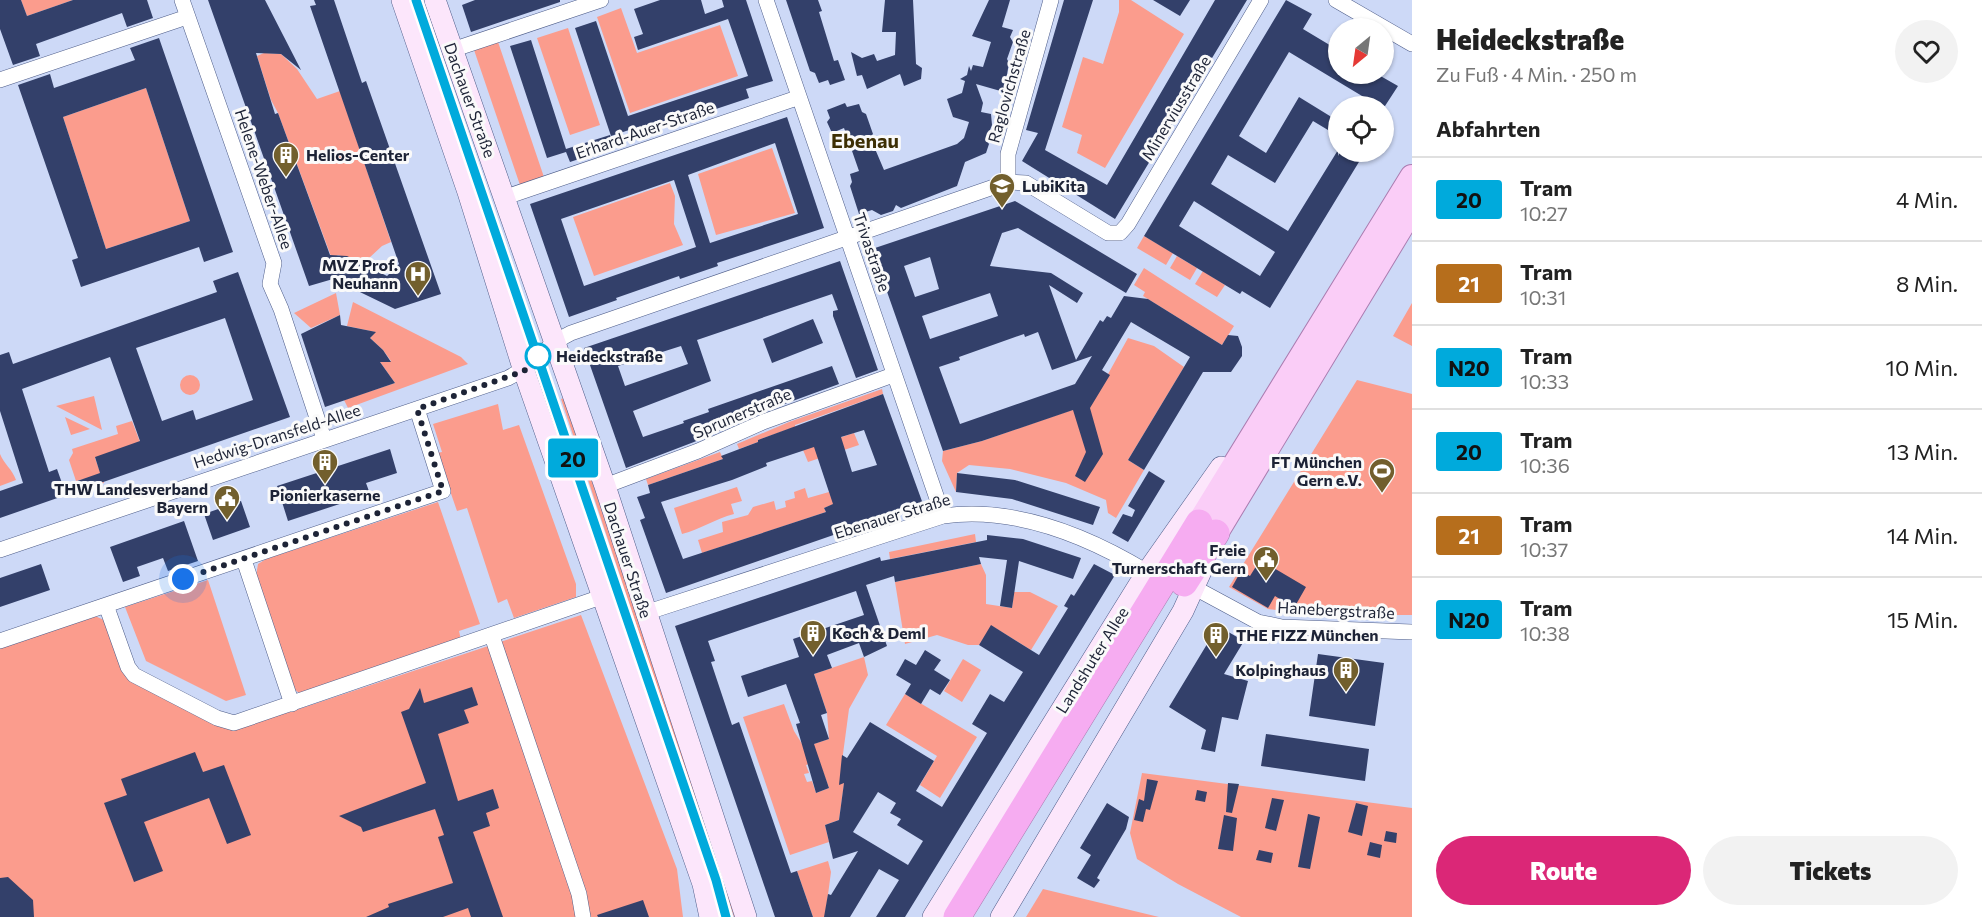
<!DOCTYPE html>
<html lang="de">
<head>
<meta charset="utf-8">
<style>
  :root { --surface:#fff; --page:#f2f2f2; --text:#222; --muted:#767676; --line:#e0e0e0; --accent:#db2777 }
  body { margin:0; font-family:Commissioner,sans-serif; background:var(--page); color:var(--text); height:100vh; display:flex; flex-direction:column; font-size:22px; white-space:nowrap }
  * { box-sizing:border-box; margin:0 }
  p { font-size:20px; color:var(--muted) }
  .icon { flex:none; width:33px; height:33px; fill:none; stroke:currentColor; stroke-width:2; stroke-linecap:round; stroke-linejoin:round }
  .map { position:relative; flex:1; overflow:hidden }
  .drawer { display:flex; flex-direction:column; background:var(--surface); width:570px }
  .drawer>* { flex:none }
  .badge { padding:0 12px; border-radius:4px; font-size:21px; line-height:39px }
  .needle { width:39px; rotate:209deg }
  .buttons { position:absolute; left:1328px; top:18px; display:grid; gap:12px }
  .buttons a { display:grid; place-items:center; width:66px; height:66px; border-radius:50%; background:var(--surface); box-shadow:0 2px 4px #0004; font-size:30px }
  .you { position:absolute; width:30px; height:30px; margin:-15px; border:4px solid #fff; border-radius:50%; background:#1a73e8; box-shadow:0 0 0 9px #1a73e833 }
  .map>.badge { position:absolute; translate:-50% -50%; box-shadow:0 0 0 3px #fff }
  h2 { padding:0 24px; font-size:22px; line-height:54px }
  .round { display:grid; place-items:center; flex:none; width:63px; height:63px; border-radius:32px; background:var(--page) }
  .headline { display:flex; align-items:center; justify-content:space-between; height:102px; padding:0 24px }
  h1 { font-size:28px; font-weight:800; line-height:45px }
  .button { display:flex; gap:12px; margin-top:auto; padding:12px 24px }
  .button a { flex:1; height:69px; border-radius:36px; background:var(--accent); color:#fff; font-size:24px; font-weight:800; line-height:69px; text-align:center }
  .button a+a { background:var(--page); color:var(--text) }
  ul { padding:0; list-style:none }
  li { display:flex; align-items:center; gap:18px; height:84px; padding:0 24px; border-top:2px solid var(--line) }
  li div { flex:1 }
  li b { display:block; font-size:22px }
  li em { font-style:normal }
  li .badge { min-width:66px; font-weight:700; text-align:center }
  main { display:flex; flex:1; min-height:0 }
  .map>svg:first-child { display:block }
  .green { fill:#fb9c8d; fill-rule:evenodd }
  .building { fill:#33406a; fill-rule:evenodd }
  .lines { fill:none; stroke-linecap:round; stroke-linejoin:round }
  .street-casing { stroke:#4e5d89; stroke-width:16 }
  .secondary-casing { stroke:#4e5d89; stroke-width:22 }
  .primary-casing { stroke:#aa7cb0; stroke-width:26 }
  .highway-casing { stroke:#aa7cb0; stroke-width:28 }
  .street { stroke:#fff; stroke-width:15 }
  .secondary { stroke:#fce6fb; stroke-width:21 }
  .primary { stroke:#facdf7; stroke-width:24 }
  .highway { stroke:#f6acf1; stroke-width:27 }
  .tram { stroke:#757f97; stroke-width:1.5 }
  .line-casing { stroke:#fff; stroke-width:14 }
  .line { stroke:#00aadc; stroke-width:9 }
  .walk { stroke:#1d2336; stroke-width:6; stroke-dasharray:0 10.8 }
  .stop-dot { fill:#fff; stroke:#00aadc; stroke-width:3 }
  .labels { text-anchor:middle; stroke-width:6; stroke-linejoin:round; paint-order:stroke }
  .street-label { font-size:16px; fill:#1d2336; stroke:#fafafa }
  .poi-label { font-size:16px; font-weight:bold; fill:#1d2336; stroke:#fafafa; text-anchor:end }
  .stop-label { font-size:16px; font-weight:bold; fill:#1d2336; stroke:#fafafa; text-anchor:start }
  .quarter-label { font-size:20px; font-weight:bold; fill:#3d2f04; stroke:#fafafa }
</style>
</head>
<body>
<main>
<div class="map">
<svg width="1412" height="917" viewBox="0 0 1412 917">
  <rect width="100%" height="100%" fill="#cdd9f7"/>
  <!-- green -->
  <path class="green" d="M21 0H73L27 16Z
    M411 0H413L523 320H520Z
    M1119 0H1131L1184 34 1105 168 1077 153 1082 135 1062 127 1083 57 1103 64 1119 12Z
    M621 8 637 53 720 25 738 76 630 113 597 17Z
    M568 28 600 125 570 135 537 38Z
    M496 36 546 183 522 191 472 44Z
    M264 53 281 54 297 69 317 99 340 91 391 242 382 246 368 259 362 258 359 262 338 255 332 259 278 113 271 100 257 56Z
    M146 88 190 221 106 249 63 117Z
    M772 148 795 213 716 235 698 174Z
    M670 183 675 196 674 224 683 245 594 276 573 217Z
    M1144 236 1173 253 1166 265 1137 248Z
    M1177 256 1197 268 1190 280 1170 268Z
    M1144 268 1234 326 1222 345 1143 296 1145 292 1134 285Z
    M1203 271 1225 285 1217 297 1195 284Z
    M336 293 340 315 311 328 294 313Z
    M353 302 461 357 468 364 348 408 344 400 395 383 380 362 391 361 383 350 370 338 375 332 347 326Z
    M1412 303V346L1393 336Z
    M1128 338 1154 346 1184 367 1128 460 1144 470 1116 518 1108 513 1106 500 1066 483 1010 469 969 465 957 473 956 492 942 461 943 451 982 441 1092 403Z
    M180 385a10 10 0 1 1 20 0a10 10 0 1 1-20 0Z
    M1357 380 1412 394V615H1318L1268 609 1229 587Z
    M882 389 883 394 795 425V427L758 440V442L739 449 737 444 789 422Z
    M94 396 102 430 56 406Z
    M564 398 738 917H734L561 399Z
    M498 404 503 430 519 425 576 584V597L514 618 507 599 498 603 467 508 457 511 437 453 442 452 433 424Z
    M65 417 90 429 71 435Z
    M132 421 140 442 95 458 104 483 87 488 84 479 76 481 69 460 73 453 72 449 118 434 116 426Z
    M854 433 859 445 808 462 803 450Z
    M720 452 723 459 648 485 646 479Z
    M0 454C4 464 12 469 16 480L0 486Z
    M737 487 742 501 731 504 734 514C715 519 701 529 682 534L674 508Z
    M805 488 808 498 829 492 834 504 824 508 826 512 702 553 698 540 723 532 722 522 748 515 753 507 774 501 776 510 786 507 785 501 795 498 794 492Z
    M584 494 708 860 724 917H719L701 849 599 552 580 510 576 496Z
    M438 502 480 624 459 631 461 640 299 693 293 688 256 576 258 564 266 559Z
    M975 534 976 542 890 559 889 552Z
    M981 564 986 575V604L1012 608 1014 592H1030L1058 606 1031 650 992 626 979 645H968L937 635 905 644 895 582Z
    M208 580 246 695 226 701 146 661 125 607Z
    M86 612 113 624 128 667 234 723 290 712 581 615 677 869 683 917H0V641Z
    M864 657 868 675 849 709 841 769 844 784 839 820 825 825 829 842 790 855 743 717 784 704 794 731 804 747 829 739 827 713 814 674ZM819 761 829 788 816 793 812 781 807 782 804 774 809 773 806 765Z
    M963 659 981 670 962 702 944 691Z
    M905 694 977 737 940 798 920 785 937 756 886 725Z
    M1142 773 1412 808V917H1241L1178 884 1137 859 1130 833Z
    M828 861 831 872 825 917H813L797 871Z
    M1043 889 1159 917H1026Z"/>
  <!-- building -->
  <path class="building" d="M0 0H21L27 16 73 0H147L153 18 127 27 122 13 36 44 40 56 13 65 0 29Z
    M208 0H265L301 70 281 54 256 53 275 114 278 113 330 255 347 256 387 276 399 264 310 6 316 5 314 0H334L362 83 366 81 441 294 395 309 333 279 309 286Z
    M475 0H560V2L471 32 462 5Z
    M660 0H701L705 14 724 7 722 0H746L773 81 746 89 749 98 641 134 638 127 611 136 575 28 596 21 628 116 748 76 728 19 638 50 634 37 643 34 634 9Z
    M786 0H818L822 11 819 12 834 61 838 60 845 80 830 85 828 80 819 83 815 73 810 71Z
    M885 0H913L916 64 922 68 921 79 904 86 900 74 867 89 862 75 857 76 851 52 862 58 874 54 877 61 895 55 896 32H882Z
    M989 0H1010L1002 27 1013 30 1010 37 1013 42 1007 59 1009 63 1004 92 976 84 983 103 981 112 991 114 992 125 986 140 989 144 986 153 965 162 957 186 901 208 896 205 893 211 881 215 872 210 859 214 850 186 852 182 850 174 859 171 844 128 832 133 827 122 830 118 827 110 845 103 847 107 859 104 862 112 866 114 873 134 870 137 884 170 957 144 964 138 969 122 953 117 947 99 962 93 965 81 960 79 967 75 969 66 971 71 973 65 983 67 991 42 972 36Z
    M1064 0H1093L1045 150 1107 185 1215 0H1247L1115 219 1022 161 1038 133 1026 130Z
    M1153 0H1190L1180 16Z
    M1286 0 1312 14 1303 29 1338 50V74H1377L1398 86 1385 106H1363L1367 99 1289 52 1239 136 1266 153 1299 97 1338 121V136L1313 121 1275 183 1228 155 1211 184 1288 231 1338 150V156L1340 152H1365L1270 308 1242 291 1240 294 1144 236ZM1194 201 1275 252 1260 276 1179 226Z
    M159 38 233 252 204 262 199 247 81 287 72 260 78 258 18 85 50 74 54 88 135 60 130 48ZM146 88 190 221 106 249 63 117Z
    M531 40 566 149 610 135 615 147 570 162 566 152 547 158 510 46Z
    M787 117 824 228 717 263 718 266 680 279 679 276 616 298 617 300 569 317 530 204ZM775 143 798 214 710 243 688 175ZM674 180 696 247 584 286 561 219Z
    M1015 201 1137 274 1126 293 1018 228 1002 233 990 266 1051 273 1083 293 1077 303 1049 285 1076 360 1100 320 1103 322 1107 316 1111 318 1124 296 1148 299 1222 345 1228 335 1238 336 1242 347V356L1231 372H1203L1144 470 1128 460 1190 357 1131 322 1102 370 1110 375 1090 408 1103 454 1085 482 1075 476 1086 452 1073 410 982 441 943 451 872 249ZM930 257 939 289 915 297 904 266ZM990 293 998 316 930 339 922 316ZM1038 332 1052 370 1092 356 1075 384 960 424 939 367 960 360 959 357 1024 334 1025 337Z
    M840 261 878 370 856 378 833 316V311L838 310 832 294 697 340 711 381 633 411 643 437 684 423 683 421 709 412 708 409 832 366 839 384 760 413 694 442 626 468 584 348ZM681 346 688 364 625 386 618 366Z
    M238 272 290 417 0 518V491L23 483 0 411V355L9 352 13 364 58 348 217 292 213 281ZM225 318 253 400 196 420 193 410 162 421 136 348ZM110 357 140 441 95 457 100 473 63 486 57 469 49 472 22 389Z
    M340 315 341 325 376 332 370 338 383 350 391 362H380L395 383 325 407 301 334Z
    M813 319 823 343 772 363 763 339Z
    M883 394 923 504 666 593 640 520 645 518 637 497 650 493 648 485 723 459 721 456 758 442V440ZM864 430 877 465 852 472 841 437ZM814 447 833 504 824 508 826 512 683 559 661 502 732 480 767 466 766 463Z
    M390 449 397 473 366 483 370 494 288 521 277 486Z
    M1149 471 1165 481 1128 542 1112 533 1123 514 1132 517 1135 510 1128 506Z
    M957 473 1015 480 1100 507 1093 525 1012 499 956 492Z
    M241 501 250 527 213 540 204 514Z
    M184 521 198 561 168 571 163 558 137 567 140 576 123 582 110 547Z
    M987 535 1023 539 1081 558 1073 579 1019 561 1012 608 1000 606 1007 560 979 557 981 564 895 582 894 576 866 585 887 646 864 657 859 643 827 655 832 668 814 674 827 713 821 715 829 739 814 744 829 788 816 793 796 724 800 723 786 684 748 697 741 676 799 657 793 639 864 615 856 591 708 641 715 661 711 662 732 725 739 722 791 873 797 871 813 917H775L675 626 880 557 881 561 987 540Z
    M1260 560 1306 587 1294 608 1275 596 1268 608 1232 587 1241 571 1250 576Z
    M41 564 50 590 0 607V578Z
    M1094 564 1115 575 905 917H876L899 880 879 869 850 917H824L828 894 831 895 858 851 833 859 825 825 839 820 844 783 839 785 842 755 847 758 870 722 934 761 916 791 942 807 987 733 972 724 990 694 1004 702 1023 672 979 645 991 625 1039 655 1068 608 1064 606 1071 594 1074 596ZM878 792 896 803 890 813 901 819 897 825 923 841 908 865 853 832Z
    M1218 626 1244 641 1224 674 1248 681 1238 720 1222 717 1215 752 1201 749 1206 730 1169 707Z
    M925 650 941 660 934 670 950 680 940 695 930 689 921 704 905 694 911 684 896 675 905 659 916 665Z
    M1318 654 1384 663 1375 726 1309 716Z
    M472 687 478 705 464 710 469 723 438 734 458 801 493 789 499 808 486 813 490 826 473 832 503 917H471L468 908 443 917H366L389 907 388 904 453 883 438 837 444 835 435 809 363 832 361 827 339 816 426 783 401 712 409 709 420 688 424 703Z
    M1266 734 1369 749 1365 781 1261 766Z
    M195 752 203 772 224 765 251 835 227 844 209 798 144 822 163 871 134 882 104 803 127 795 121 779Z
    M1147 779 1158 781 1150 810 1146 809 1143 822 1134 820 1139 799 1144 801Z
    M1228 783 1239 784 1232 813 1226 812Z
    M1197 790 1207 792 1205 802 1195 800Z
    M1272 798 1284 800 1276 831 1265 828Z
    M1107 803 1129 817 1126 829 1097 878 1100 880 1094 888 1077 878 1091 855 1080 848Z
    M1356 803 1368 806 1362 836 1348 832Z
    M1308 814 1320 817 1310 869 1298 867Z
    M1224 815 1237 818 1233 851 1218 849Z
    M1386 831 1397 833 1396 843 1384 841Z
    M1370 842 1382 845 1380 858 1367 855Z
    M1259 850 1273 853 1271 863 1256 860Z
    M8 877 33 900 34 917H0V878Z
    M643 900 649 917H598L597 915Z"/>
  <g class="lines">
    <!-- street casing -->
    <g class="street-casing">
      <path id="street" d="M182 0 274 263 270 284 281 309 324 439
        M766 0 943 516
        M1336 0 1412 44
        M452 50 601 0
        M0 80 187 17
        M1008 182V154L1051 0
        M506 197 797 98
        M605 486 698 451 763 422 893 375
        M0 550 508 378C533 366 545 345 571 333L1008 182 1026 183 1108 233H1120L1128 224 1261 0
        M244 560 292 704
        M1195 588 1258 622 1282 627 1412 632
        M106 605 128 667 134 675 217 718 234 723 604 596
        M645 613 943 516C1015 506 1086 535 1147 572
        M492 636 579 894 583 917
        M0 641 443 491 417 409"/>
    </g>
    <!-- secondary casing -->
    <g class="secondary-casing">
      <path id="secondary" d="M402 0 468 192 524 371 703 884 710 917
        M435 0 605 486 746 917
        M933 917 1147 572 1221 467
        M1001 917 1183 611 1203 567"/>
    </g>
    <!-- primary casing -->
    <g class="primary-casing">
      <path id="primary" d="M1199 523 1412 177
        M1216 533 1412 209"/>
    </g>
    <!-- highway casing -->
    <g class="highway-casing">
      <path id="highway" d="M1184 583 1216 533
        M957 917 1199 523"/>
    </g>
    <!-- street -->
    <use href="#street" class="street"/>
    <!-- secondary -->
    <use href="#secondary" class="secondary"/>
    <!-- primary -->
    <use href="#primary" class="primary"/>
    <!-- highway -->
    <use href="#highway" class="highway"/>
    <!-- tram -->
    <path class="tram" d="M416 0 716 880 726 917"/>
  </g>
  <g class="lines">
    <!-- line casing -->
    <g class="line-casing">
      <path id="line" d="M416 0 716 880 726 917"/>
    </g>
    <!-- line -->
    <use href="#line" class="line"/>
    <!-- walk -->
    <path class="walk" d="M183 579 443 491 417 409 524 371 538 356"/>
  </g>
  <!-- icons -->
  <defs>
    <g id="building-pin" transform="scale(1.35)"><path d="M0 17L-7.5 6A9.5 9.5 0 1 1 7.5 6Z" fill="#725f2d" stroke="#fafafa"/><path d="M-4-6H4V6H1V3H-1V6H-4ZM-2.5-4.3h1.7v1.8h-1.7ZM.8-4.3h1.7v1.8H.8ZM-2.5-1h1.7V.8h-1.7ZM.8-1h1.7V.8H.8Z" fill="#fff"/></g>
    <g id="school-pin" transform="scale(1.35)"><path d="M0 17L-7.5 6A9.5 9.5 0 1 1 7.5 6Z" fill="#725f2d" stroke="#fafafa"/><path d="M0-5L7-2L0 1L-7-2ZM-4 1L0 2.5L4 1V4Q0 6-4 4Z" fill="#fff"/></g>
    <g id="hospital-pin" transform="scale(1.35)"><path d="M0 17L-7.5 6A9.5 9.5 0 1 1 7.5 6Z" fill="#725f2d" stroke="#fafafa"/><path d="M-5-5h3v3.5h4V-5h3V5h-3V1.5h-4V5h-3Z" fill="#fff"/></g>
    <g id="stadium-pin" transform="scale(1.35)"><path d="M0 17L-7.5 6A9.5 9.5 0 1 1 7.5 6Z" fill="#725f2d" stroke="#fafafa"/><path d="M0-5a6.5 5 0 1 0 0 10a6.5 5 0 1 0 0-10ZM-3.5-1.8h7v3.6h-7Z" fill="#fff"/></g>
    <g id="civic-pin" transform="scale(1.35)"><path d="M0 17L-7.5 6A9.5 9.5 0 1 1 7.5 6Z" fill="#725f2d" stroke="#fafafa"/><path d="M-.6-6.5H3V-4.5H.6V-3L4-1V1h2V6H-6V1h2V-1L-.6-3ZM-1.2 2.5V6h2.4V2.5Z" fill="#fff"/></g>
  </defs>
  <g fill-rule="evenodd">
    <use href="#building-pin" x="286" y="155"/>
    <use href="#school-pin" x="1002" y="186"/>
    <use href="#hospital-pin" x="418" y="274"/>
    <use href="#building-pin" x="325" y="462"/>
    <use href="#stadium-pin" x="1382" y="471"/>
    <use href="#civic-pin" x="227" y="498"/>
    <use href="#civic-pin" x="1266" y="559"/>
    <use href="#building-pin" x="813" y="633"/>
    <use href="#building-pin" x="1216" y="635"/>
    <use href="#building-pin" x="1346" y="670"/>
  </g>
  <!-- markers -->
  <circle class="stop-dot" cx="538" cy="356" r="12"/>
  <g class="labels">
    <!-- street labels -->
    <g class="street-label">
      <text transform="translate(1009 86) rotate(-74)" y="6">Raglovichstraße</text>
      <text transform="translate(470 100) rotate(70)" y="6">Dachauer Straße</text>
      <text transform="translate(1176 108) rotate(-59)" y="6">Minerviusstraße</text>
      <text transform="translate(645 130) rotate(-19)" y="6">Erhard-Auer-Straße</text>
      <text transform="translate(264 179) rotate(71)" y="6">Helene-Weber-Allee</text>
      <text transform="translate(872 252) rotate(71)" y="6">Trivastraße</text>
      <text transform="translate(742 413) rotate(-23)" y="6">Sprunerstraße</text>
      <text transform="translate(277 436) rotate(-18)" y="6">Hedwig-Dransfeld-Allee</text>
      <text transform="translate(892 516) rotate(-17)" y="6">Ebenauer Straße</text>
      <text transform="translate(628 560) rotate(72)" y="6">Dachauer Straße</text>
      <text transform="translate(1336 610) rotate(3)" y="6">Hanebergstraße</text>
      <text transform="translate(1092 660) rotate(-58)" y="6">Landshuter Allee</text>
    </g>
    <!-- poi labels -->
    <g class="poi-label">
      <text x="306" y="161" text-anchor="start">Helios-Center</text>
      <text x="1022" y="192" text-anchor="start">LubiKita</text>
      <text x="398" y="271">MVZ Prof.<tspan x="398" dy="18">Neuhann</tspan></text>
      <text x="1362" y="468">FT München<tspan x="1362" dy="18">Gern e.V.</tspan></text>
      <text x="208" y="495">THW Landesverband<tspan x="208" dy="18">Bayern</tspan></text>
      <text x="325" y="501" text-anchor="middle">Pionierkaserne</text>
      <text x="1246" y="556">Freie<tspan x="1246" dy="18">Turnerschaft Gern</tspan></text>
      <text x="832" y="639" text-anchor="start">Koch &amp; Deml</text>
      <text x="1236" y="641" text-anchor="start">THE FIZZ München</text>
      <text x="1326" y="676">Kolpinghaus</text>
    </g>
    <!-- stop labels -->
    <g class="stop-label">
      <text x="556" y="362">Heideckstraße</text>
    </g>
    <!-- quarter labels -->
    <g class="quarter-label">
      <text x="865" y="148">Ebenau</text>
    </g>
  </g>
</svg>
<div class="buttons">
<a><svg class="needle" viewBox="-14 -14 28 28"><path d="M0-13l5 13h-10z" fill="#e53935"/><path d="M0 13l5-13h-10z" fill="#767676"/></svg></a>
<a><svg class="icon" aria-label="locate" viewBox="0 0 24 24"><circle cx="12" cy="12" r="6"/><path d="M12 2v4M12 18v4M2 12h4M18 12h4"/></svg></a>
</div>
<div class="you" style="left:183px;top:579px"></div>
<b class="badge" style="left:573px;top:458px;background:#00aadc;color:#111">20</b>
</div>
<section class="drawer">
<div class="headline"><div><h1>Heideckstraße</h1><p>Zu Fuß · 4 Min. · 250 m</p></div><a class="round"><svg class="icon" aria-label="heart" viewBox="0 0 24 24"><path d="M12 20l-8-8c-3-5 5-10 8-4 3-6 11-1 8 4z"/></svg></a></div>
<h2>Abfahrten</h2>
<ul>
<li><span class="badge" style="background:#00aadc;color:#111">20</span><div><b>Tram</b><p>10:27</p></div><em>4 Min.</em></li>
<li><span class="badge" style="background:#b66e1c;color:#fff">21</span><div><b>Tram</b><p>10:31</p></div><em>8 Min.</em></li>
<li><span class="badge" style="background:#00aadc;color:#111">N20</span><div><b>Tram</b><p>10:33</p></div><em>10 Min.</em></li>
<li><span class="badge" style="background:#00aadc;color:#111">20</span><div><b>Tram</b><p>10:36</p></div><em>13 Min.</em></li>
<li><span class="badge" style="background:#b66e1c;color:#fff">21</span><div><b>Tram</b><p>10:37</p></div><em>14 Min.</em></li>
<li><span class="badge" style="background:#00aadc;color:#111">N20</span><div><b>Tram</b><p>10:38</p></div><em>15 Min.</em></li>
</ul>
<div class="button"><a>Route</a><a>Tickets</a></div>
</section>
</main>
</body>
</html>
